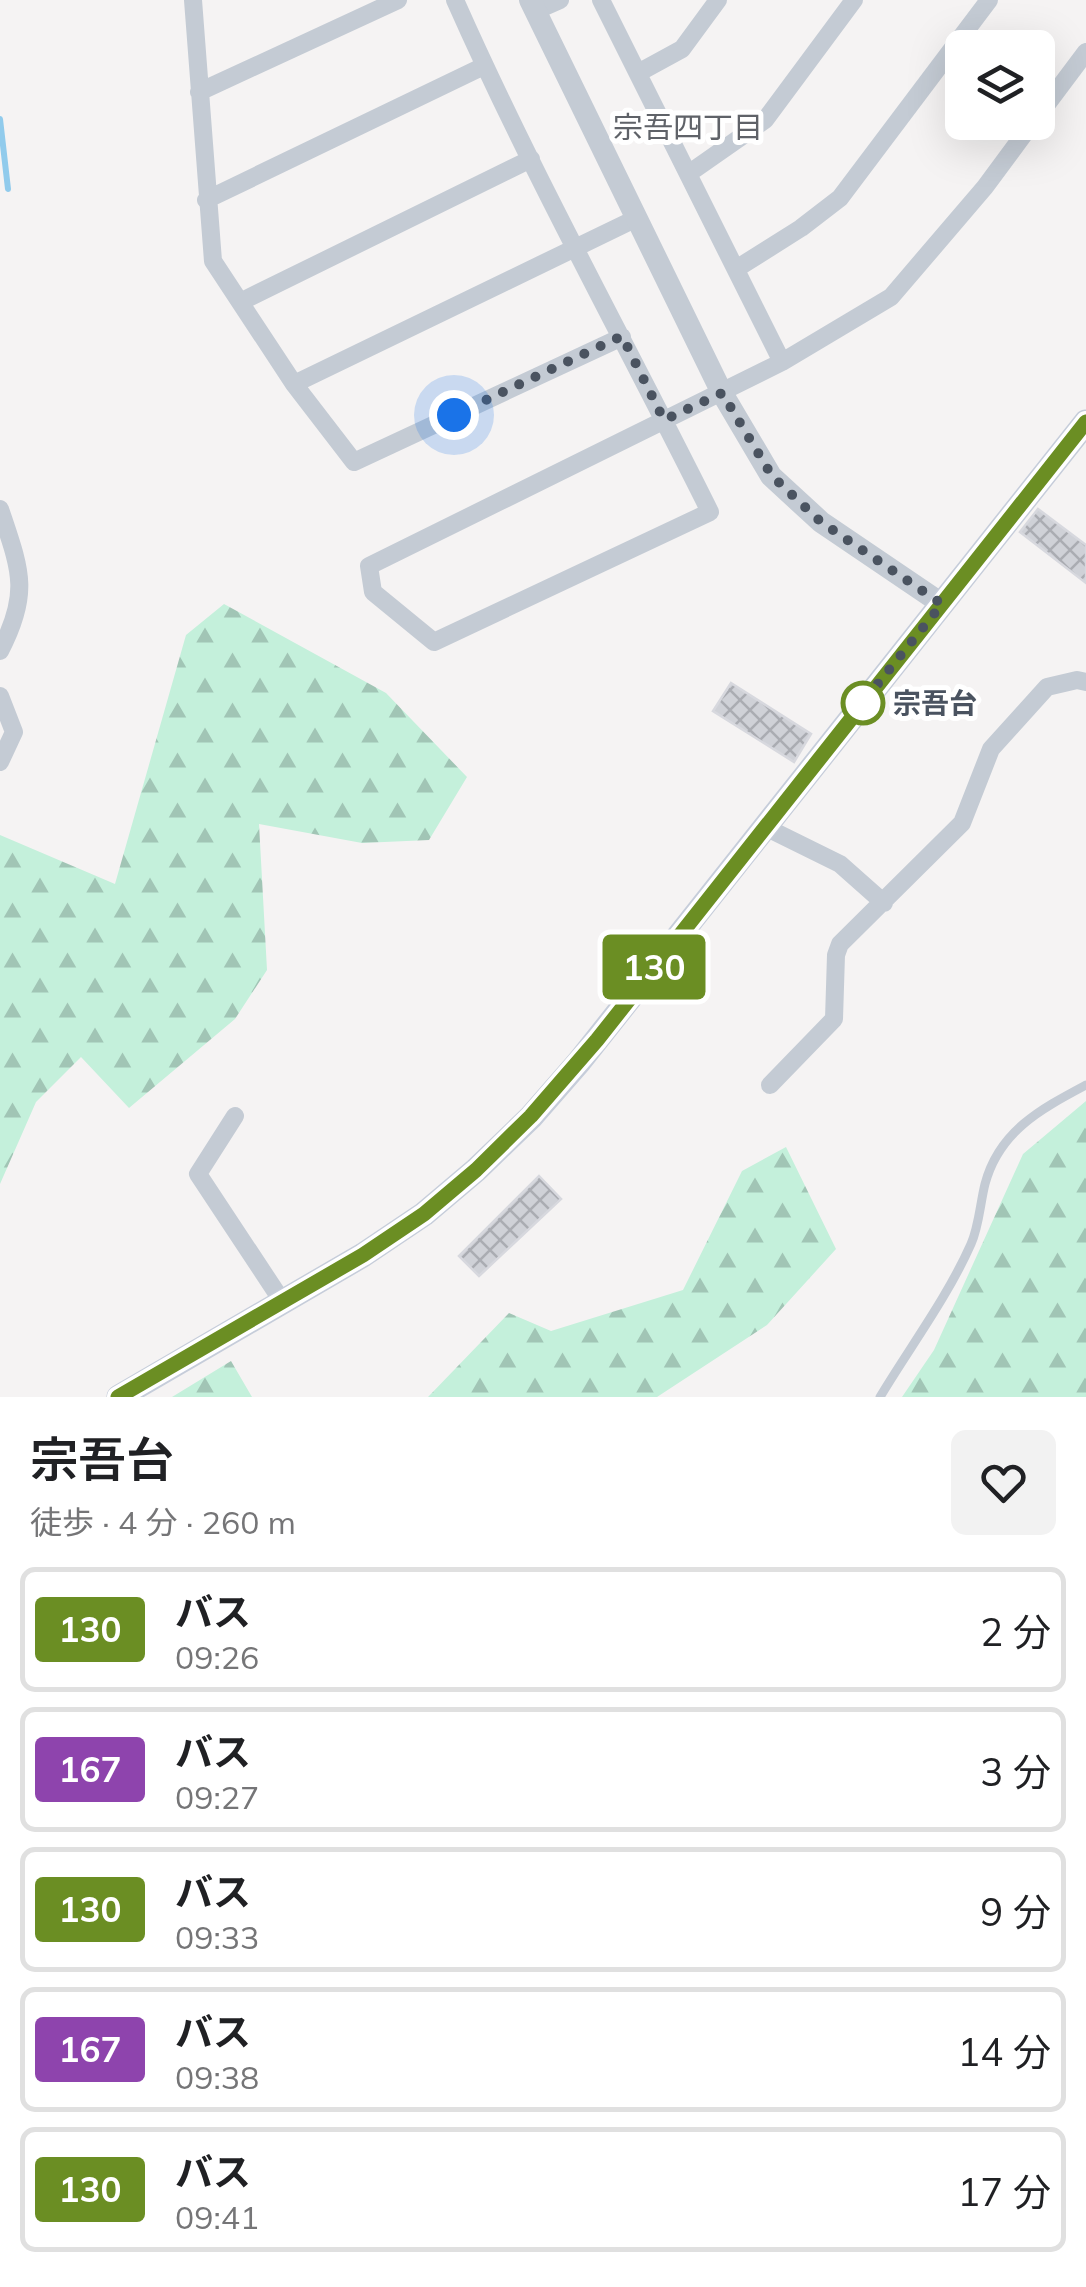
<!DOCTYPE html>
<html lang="ja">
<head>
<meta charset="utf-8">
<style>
  :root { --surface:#fff; --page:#f2f2f2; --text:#202124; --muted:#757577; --line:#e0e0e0 }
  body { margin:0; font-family:Mulish,"Noto Sans JP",sans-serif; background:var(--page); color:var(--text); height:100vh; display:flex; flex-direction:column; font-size:38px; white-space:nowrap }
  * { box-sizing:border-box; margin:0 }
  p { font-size:32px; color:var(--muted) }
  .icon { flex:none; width:55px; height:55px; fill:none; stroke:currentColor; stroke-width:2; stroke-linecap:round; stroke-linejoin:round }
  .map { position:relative; height:1397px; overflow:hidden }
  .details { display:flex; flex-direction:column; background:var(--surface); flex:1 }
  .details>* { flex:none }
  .badge { padding:0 20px; border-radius:8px; font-size:35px; line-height:65px }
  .controls { position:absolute; left:945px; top:30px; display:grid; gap:20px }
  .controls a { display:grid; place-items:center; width:110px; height:110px; border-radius:15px; background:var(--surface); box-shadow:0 10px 40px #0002; font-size:50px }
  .you { position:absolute; width:50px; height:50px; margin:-25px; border:8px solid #fff; border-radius:50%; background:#1a73e8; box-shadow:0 0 0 15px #1a73e833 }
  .map>.badge { position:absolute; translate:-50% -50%; box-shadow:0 0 0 5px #fff }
  .round { display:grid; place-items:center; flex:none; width:105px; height:105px; border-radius:15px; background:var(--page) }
  .overview { display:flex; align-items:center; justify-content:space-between; height:170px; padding:0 30px }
  h1 { font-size:48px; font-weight:600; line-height:75px }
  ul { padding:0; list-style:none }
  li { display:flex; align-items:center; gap:30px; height:125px; margin:0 20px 15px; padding:0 10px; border:5px solid var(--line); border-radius:15px }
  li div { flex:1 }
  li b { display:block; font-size:38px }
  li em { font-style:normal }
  li .badge { min-width:110px; font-weight:700; text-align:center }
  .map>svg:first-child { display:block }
  .forest { fill:url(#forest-firs) }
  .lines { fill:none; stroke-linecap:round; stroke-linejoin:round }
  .stream { stroke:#91cbec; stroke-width:6 }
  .building { fill:url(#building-cross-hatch); stroke:#d7d8de; stroke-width:2.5 }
  .service { stroke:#c4cbd4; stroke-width:9 }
  .minor { stroke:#c4cbd4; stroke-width:18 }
  .tertiary { stroke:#c4cbd4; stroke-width:22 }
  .secondary { stroke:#c6cdda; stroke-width:25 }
  .line-casing { stroke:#fff; stroke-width:22 }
  .line { stroke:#6b8e23; stroke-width:15 }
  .walk { stroke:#4a5360; stroke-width:10; stroke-dasharray:0 18 }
  .stop-dot { fill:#fff; stroke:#6b8e23; stroke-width:5 }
  .labels { text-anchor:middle; stroke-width:10; stroke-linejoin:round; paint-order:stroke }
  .stop-label { font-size:28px; font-weight:bold; fill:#4a5360; stroke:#fff; text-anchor:start }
  .neighbourhood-label { font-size:30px; fill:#5f6268; stroke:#fff }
</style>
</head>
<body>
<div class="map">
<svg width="1086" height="1397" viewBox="0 0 1086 1397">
  <defs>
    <pattern id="forest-firs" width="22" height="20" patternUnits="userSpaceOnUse" patternTransform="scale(2.5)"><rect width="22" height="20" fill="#c4f0db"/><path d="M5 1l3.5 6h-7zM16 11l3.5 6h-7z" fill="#a1c5b5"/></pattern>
    <pattern id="building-cross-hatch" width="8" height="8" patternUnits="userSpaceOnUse" patternTransform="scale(2.5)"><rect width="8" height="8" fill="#cfd1d7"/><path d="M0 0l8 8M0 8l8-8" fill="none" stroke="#aaacb2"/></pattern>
  </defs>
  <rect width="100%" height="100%" fill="#f5f3f3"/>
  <!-- forest -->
  <path class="forest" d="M224 604 386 693 467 777 429 840 362 843 259 824 267 970 235 1019 129 1108 81 1057 36 1102 0 1184V835L115 884 186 635Z
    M1086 1101V1397H902L934 1350 1023 1154Z
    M786 1147 836 1249 767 1325 657 1397H428L509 1313 551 1331 683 1290 742 1171Z
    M231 1361 252 1397H172Z"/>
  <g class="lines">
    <!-- stream -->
    <path class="stream" d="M0 119 8 189"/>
  </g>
  <!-- building -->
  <path class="building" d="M1038 509 1086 545V583L1020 532Z
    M731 683 811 734 794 762 713 711Z
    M539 1176 561 1199 479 1276 459 1256Z"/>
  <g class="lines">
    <!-- service -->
    <path class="service" d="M880 1397C910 1347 947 1298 971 1244 979 1226 980 1204 985 1184 999 1131 1041 1109 1086 1085"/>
    <!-- minor -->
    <path class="minor" d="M193 0 213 261 294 384 354 462 622 337
      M455 0C532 174 625 341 710 512L434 642 373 592 369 566 782 362 891 297 985 187 1033 122
      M601 0 782 362
      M535 11 560 0
      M638 73 682 49 718 0
      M199 92 398 0
      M1038 116 1086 52
      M688 174 765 120 854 0
      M206 200 484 66
      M736 269 801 228 840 198 989 0
      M240 302 531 159
      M294 384 637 218
      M0 509C20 569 31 592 0 651
      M0 696 14 732 0 762
      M765 827 840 864 884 903
      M770 1085 834 1019 836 955 840 944 962 823 991 749 1047 687 1077 680 1086 682
      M235 1116 198 1174 282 1301"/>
    <!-- tertiary -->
    <path class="tertiary" d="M530 0 722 393 771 476 821 522 942 604"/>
    <!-- secondary -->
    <path class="secondary" d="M119 1397 363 1255 424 1214 476 1170 531 1117 579 1062 1086 422"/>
  </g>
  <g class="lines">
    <!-- line casing -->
    <g class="line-casing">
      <path id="line" d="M118 1397 363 1255 424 1214 476 1170 531 1116 597 1040 1086 422"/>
    </g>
    <!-- line -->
    <use href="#line" class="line"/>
    <!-- walk -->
    <path class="walk" d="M454 415 622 336 664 420 722 393 772 476 821 522 942 604 860 706 863 703"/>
  </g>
  <!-- markers -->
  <circle class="stop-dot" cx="863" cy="703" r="20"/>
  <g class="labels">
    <!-- stop labels -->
    <g class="stop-label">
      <text x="893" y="713">宗吾台</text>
    </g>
    <!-- neighbourhood labels -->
    <g class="neighbourhood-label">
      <text x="688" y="138">宗吾四丁目</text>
    </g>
  </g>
</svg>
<div class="controls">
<a><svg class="icon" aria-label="layers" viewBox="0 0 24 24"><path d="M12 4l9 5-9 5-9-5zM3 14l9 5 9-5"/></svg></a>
</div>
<div class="you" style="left:454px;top:415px"></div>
<b class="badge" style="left:654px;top:967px;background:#6b8e23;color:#fff">130</b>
</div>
<section class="details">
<div class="overview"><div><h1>宗吾台</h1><p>徒歩 · 4 分 · 260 m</p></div><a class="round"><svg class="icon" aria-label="heart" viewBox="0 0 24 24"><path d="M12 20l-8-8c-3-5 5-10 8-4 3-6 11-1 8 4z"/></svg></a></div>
<ul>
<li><span class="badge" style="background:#6b8e23;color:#fff">130</span><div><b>バス</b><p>09:26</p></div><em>2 分</em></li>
<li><span class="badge" style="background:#8e44ad;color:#fff">167</span><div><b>バス</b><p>09:27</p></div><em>3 分</em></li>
<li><span class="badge" style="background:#6b8e23;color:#fff">130</span><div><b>バス</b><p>09:33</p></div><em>9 分</em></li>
<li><span class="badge" style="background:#8e44ad;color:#fff">167</span><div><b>バス</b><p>09:38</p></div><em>14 分</em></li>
<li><span class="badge" style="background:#6b8e23;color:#fff">130</span><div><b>バス</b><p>09:41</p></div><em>17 分</em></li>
</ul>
</section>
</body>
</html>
